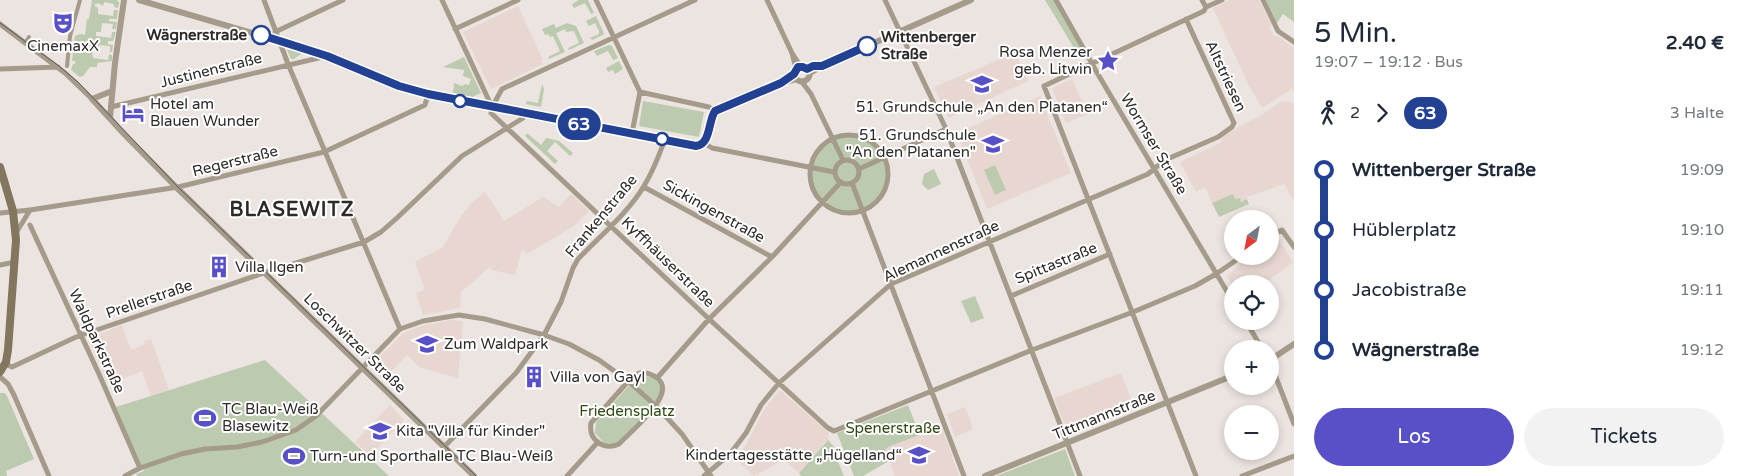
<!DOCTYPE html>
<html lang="de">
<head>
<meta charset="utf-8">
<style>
  :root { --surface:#fff; --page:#f2f2f3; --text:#1f2937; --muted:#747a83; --accent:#5850c7 }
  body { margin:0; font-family:"Varela Round",sans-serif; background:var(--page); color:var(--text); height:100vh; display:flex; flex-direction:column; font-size:19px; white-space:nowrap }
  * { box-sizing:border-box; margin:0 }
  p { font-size:16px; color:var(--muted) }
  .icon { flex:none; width:28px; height:28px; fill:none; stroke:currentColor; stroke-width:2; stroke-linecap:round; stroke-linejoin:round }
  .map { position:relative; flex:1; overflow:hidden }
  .sheet { display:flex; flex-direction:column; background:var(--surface); width:450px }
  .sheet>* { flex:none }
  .badge { padding:0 10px; border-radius:16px; font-size:18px; line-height:32px }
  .needle { width:32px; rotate:212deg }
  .tools { position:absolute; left:1224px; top:210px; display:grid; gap:10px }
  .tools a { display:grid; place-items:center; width:55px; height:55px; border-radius:50%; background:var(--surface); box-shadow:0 2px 8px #0003; font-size:25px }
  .map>.badge { position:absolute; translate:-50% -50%; box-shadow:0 0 0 2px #fff }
  .legs { display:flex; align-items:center; gap:8px; height:55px; padding:0 20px; font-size:16px }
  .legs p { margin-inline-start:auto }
  .head { display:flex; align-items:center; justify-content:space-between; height:85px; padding:0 20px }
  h1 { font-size:28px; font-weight:600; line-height:38px }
  .primary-button { display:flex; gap:10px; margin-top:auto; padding:10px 20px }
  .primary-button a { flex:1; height:58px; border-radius:30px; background:var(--accent); color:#fff; font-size:20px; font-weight:600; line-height:58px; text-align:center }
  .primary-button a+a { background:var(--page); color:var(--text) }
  ul { padding:0 20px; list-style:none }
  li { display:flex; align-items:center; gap:18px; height:60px; font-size:19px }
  li i { display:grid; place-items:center; width:8px; height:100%; margin:0 6px; background:currentColor }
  li i::after { content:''; width:12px; height:12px; margin:-6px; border:4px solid; border-radius:50%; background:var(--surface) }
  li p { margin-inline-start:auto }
  li:first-child i { background:linear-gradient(#0000 50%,currentColor 0) }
  li:last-child i { background:linear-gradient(currentColor 50%,#0000 0) }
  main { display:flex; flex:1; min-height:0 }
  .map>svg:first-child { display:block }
  .built { fill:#e7d7d0 }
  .green { fill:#bccbaf }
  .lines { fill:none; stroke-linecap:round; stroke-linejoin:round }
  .pedestrian { stroke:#a49b8b; stroke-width:4 }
  .minor { stroke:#a49b8b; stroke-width:5 }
  .tertiary { stroke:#a49b8b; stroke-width:6 }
  .secondary { stroke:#83765f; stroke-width:8 }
  .tram { stroke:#5a5653; stroke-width:1 }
  .line-1-casing { stroke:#fff; stroke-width:11 }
  .line-1 { stroke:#224193; stroke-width:8 }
  .stop-1-dot { fill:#fff; stroke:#224193; stroke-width:2.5 }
  .labels { text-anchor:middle; stroke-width:4; stroke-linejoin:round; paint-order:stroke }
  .stop-label { font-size:15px; font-weight:bold; fill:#2d2a28; stroke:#fff; text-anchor:end }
  .poi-label { font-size:15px; fill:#2d2a28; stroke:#fff; text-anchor:start }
  .street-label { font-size:15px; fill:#2d2a28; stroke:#fff }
  .park-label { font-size:15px; fill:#304914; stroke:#fff }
  .district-label { font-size:20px; font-weight:bold; letter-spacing:1px; fill:#2d2a28; stroke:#fff }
</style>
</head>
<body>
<main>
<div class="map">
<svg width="1294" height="476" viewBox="0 0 1294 476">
  <rect width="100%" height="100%" fill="#ece4e0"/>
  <!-- built -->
  <path class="built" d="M1230 0H1259L1271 24 1270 28 1274 36H1278L1294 48V92L1292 89 1262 108 1248 84 1213 8Z
    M518 6 543 60 541 61 543 64 491 89 463 32Z
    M1016 54 1028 81 949 118 934 87 1010 55 1012 56Z
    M1072 79 1088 114 1066 123 1052 88Z
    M1040 96 1071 173 987 209 957 133Z
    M1287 101 1294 103V201L1284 184 1247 197V199L1241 202 1235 199 1233 195 1212 203 1205 187 1196 192 1180 162 1222 142 1221 137 1263 114 1280 102Z
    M485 192 504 221 543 197 559 207 571 194 589 211 574 226 527 254 522 249 515 275 491 270V266L461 292 460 308 423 315 416 293 425 290 415 262 443 247 459 219 471 203Z
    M1277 238 1279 239 1293 262 1264 284H1232V285L1227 276 1238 267 1247 256H1270V242Z
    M451 320 463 321 458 378 419 367 407 355 383 380 372 368V365L403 333 424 325Z
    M122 325 131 350 145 344 144 341 151 339 169 390 151 396 142 371 109 385 88 339Z
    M1121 373 1135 409 1069 435 1054 398Z
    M780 390 829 433 828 439 799 473 781 457 776 464 754 476 735 458 746 445 765 408Z
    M390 405 404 420 370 456 355 442Z
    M965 407 970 418 972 430 955 437 947 414Z
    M942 427 959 476H895L885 450 888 447Z"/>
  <!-- green -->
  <path class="green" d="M92 0H117L119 3 118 8 114 7V4L104 2 103 6 98 3 94 5 98 8V14L113 16 114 10H118L117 19H109V21L117 22 116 29H112L113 24 102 23 101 32H96V36L111 38 112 32H116L113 41H108V44L113 45 112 52H110V46L99 45V49H92L93 58 108 60 109 54 112 55V61L97 63V67H90L83 76 80 77 71 70 73 64H75V61H72L75 36 80 34 85 35 87 19H89Z
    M579 0H588L594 13 591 14 585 3 574 8 572 4Z
    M1045 0H1054L1083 50 1077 53Z
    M1266 0H1294V22L1283 14 1277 23Z
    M596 16 604 33 603 35 592 40 590 38 599 34V31L595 23 589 26 586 21Z
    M567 23 576 26 584 43 569 50 568 48 579 43 574 31 566 32 565 29 556 33 565 52 549 59 548 57 560 51 553 36 550 37 548 34 545 35 542 29 554 24 556 28Z
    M609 45 612 46 618 58 613 60 608 51 597 56 594 51Z
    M289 48 302 52 301 54 295 58V59H291L287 50Z
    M464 57 481 93 472 97 453 93 454 83 462 86 465 84 469 85 471 79 463 76 464 70 443 67Z
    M619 61 623 69 615 74 613 70 608 72 606 68Z
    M542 84 544 89 541 107 526 104 527 101 538 103Z
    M643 101 704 112 699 137 639 126Z
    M527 133 541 145 546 138 559 141 573 153 570 156 555 142 547 151 558 161 555 164 525 136Z
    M811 174a38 38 0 1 1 76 0a38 38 0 1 1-76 0Z
    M995 165 1006 190 995 195 984 170Z
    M934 169 941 184 928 190 922 184 924 174Z
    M1233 194 1235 199 1240 198 1241 202 1247 199 1249 204 1219 217 1212 203Z
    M975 296 984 318 971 323 961 301Z
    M265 360 389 476H137L136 474 144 471 116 407Z
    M640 376C647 375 653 377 658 382 660 385 662 390 661 394 656 406 628 431 618 442L614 444 604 443 595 433 596 422 636 378Z
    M0 393H5L7 396 34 459 6 471 7 476H0Z
    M908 405 920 435 888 447 885 450 889 461 863 476H854L837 433Z
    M828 440 839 452 836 457 844 476H801L799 473Z
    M1065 449 1075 476H996Z"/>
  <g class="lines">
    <!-- pedestrian -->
    <path class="pedestrian" d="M27 40 29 37
      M67 66 70 36 80 0"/>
    <!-- minor -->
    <path class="minor" d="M264 0 288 64 400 329
      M442 0 492 107 491 113 709 319 828 428 834 431 1032 350 1133 312 1195 286 1216 274 1235 261 1239 256
      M596 0 640 92
      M767 0 792 53 801 67
      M885 0 946 129 1080 476
      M1056 0 1099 76 1232 300
      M1202 0 1206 7
      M1263 0 1278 31 1294 42
      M0 24 65 73 92 99
      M455 29 518 0
      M275 32 343 0
      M792 53 796 69
      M0 69 58 67
      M802 82 811 94 843 160
      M111 107 327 56
      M492 107 502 89 695 0
      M632 133 640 92 709 107 715 111
      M810 174a39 39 0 1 1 78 0a39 39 0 1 1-78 0Z
      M704 143 712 148 834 172
      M835 172a12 12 0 1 1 24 0a12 12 0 1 1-24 0Z
      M859 169 946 129
      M852 183 964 476
      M644 187 772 257
      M0 213 30 210 178 187 324 152 425 105 428 94
      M30 225 99 374 140 468
      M16 233 30 210
      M1270 235 1282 230 1294 247
      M0 265 15 262
      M1011 296 1110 254
      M1246 321 1262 349
      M1270 362 1294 424
      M5 364 12 367 76 337 264 273 364 242 381 232 398 217 462 156 523 118 524 113
      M642 372C693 382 635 427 619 444 604 451 588 440 591 423L633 376Z
      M0 377 8 384 14 395 49 476
      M657 378 709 319 772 257 840 183
      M444 447 516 373 544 335 561 302 573 268 578 259C600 236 628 213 644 186 653 171 659 156 665 139
      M125 476 140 468 181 454 205 449 237 447 262 442 296 430 316 416 400 329 423 321 459 315 485 319 544 335 569 344 599 360 628 381 656 406 682 434 711 476
      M567 476 598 442
      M704 476 730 454 746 433 761 405 779 383 891 284 1148 174 1165 160 1218 137 1232 127 1234 123 1186 19
      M1196 476 1044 86 1204 11 1206 7 1222 0
      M1242 476 1294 456"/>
    <!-- tertiary -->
    <path class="tertiary" d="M139 0 327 55 399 86 428 94 696 145C711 144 708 121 715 111L781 83 794 74 798 67H803L807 69 813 66H822
      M782 83 796 79C802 84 809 81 810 73L822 66 971 0
      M112 91 92 99 124 134 176 187 474 476
      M110 118 115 63 124 0
      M1270 360 1294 344
      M985 476 1232 376"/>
    <!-- secondary -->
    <path class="secondary" d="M0 167 13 211 16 240 8 350 6 362 0 372"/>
    <!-- tram -->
    <path class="tram" d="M0 23 59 66 78 82 178 187 476 476"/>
  </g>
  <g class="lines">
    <!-- line-1 casing -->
    <g class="line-1-casing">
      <path id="line-1" d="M261 35 327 56 399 86 428 94 696 146C711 144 708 121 715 111L781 83 794 74 798 67H803L807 69 813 66H822L867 46"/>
    </g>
    <!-- line-1 -->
    <use href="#line-1" class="line-1"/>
  </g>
  <!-- icons -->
  <defs>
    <g id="theatre-bare" transform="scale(1.725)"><path d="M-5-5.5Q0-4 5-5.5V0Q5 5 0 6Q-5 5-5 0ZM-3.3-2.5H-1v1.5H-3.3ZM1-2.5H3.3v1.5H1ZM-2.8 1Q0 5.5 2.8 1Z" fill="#5850c7" stroke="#fff" stroke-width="2.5" paint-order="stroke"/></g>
    <g id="sight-bare" transform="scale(1.725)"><path d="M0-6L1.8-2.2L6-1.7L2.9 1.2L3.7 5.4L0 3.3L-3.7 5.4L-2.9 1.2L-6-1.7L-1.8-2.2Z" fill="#5850c7" stroke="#fff" stroke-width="2.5" paint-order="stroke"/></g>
    <g id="school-bare" transform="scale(1.725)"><path d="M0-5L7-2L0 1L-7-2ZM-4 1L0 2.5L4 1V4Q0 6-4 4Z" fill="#5850c7" stroke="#fff" stroke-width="2.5" paint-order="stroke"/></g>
    <g id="hotel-bare" transform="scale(1.725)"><path d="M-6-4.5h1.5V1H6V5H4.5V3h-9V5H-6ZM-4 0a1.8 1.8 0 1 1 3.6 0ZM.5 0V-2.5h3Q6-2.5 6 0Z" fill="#5850c7" stroke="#fff" stroke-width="2.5" paint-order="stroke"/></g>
    <g id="building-bare" transform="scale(1.725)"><path d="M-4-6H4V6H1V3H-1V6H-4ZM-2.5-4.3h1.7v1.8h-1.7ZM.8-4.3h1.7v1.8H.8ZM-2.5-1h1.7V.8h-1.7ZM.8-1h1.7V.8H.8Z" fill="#5850c7" stroke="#fff" stroke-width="2.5" paint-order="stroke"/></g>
    <g id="stadium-bare" transform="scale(1.725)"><path d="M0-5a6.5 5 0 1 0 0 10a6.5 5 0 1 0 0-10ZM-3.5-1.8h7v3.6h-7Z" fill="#5850c7" stroke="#fff" stroke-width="2.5" paint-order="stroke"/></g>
  </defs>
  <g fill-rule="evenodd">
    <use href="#theatre-bare" x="63" y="23"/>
    <use href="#sight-bare" x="1108" y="61"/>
    <use href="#school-bare" x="982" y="84"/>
    <use href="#hotel-bare" x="133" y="113"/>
    <use href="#school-bare" x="993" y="144"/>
    <use href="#building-bare" x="219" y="267"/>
    <use href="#school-bare" x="427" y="344"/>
    <use href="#building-bare" x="534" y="377"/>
    <use href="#stadium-bare" x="205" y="418"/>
    <use href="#school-bare" x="380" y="431"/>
    <use href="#school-bare" x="919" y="455"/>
    <use href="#stadium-bare" x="294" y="456"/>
  </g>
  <!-- markers -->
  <g class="stop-1-dot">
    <circle cx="261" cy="35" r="9"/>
    <circle cx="867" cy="46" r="9"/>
    <circle cx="460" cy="101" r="6"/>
    <circle cx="662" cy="139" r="6"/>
  </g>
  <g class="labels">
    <!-- stop labels -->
    <g class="stop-label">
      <text x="247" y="40">Wägnerstraße</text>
      <text x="881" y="42" text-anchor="start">Wittenberger<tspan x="881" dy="17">Straße</tspan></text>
    </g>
    <!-- poi labels -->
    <g class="poi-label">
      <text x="63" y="51" text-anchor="middle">CinemaxX</text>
      <text x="1092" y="57" text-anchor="end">Rosa Menzer<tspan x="1092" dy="17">geb. Litwin</tspan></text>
      <text x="150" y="109">Hotel am<tspan x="150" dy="17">Blauen Wunder</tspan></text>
      <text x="982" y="112" text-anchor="middle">51. Grundschule „An den Platanen“</text>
      <text x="976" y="140" text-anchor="end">51. Grundschule<tspan x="976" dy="17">"An den Platanen"</tspan></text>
      <text x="235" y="272">Villa Ilgen</text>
      <text x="444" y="349">Zum Waldpark</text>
      <text x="550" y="382">Villa von Gayl</text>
      <text x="222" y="414">TC Blau-Weiß<tspan x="222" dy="17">Blasewitz</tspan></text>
      <text x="396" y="436">Kita "Villa für Kinder"</text>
      <text x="902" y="460" text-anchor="end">Kindertagesstätte „Hügelland“</text>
      <text x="310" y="461">Turn-und Sporthalle TC Blau-Weiß</text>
    </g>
    <!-- street labels -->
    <g class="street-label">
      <text transform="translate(211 70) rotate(-14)" y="5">Justinenstraße</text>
      <text transform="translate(1226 76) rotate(65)" y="5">Altstriesen</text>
      <text transform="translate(1154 144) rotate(59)" y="5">Wormser Straße</text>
      <text transform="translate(235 161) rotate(-14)" y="5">Regerstraße</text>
      <text transform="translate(714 211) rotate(29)" y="5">Sickingenstraße</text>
      <text transform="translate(601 216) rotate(-50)" y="5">Frankenstraße</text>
      <text transform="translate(941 251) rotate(-25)" y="5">Alemannenstraße</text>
      <text transform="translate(668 262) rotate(44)" y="5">Kyffhäuserstraße</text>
      <text transform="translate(1056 263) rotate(-22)" y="5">Spittastraße</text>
      <text transform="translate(149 299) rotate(-19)" y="5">Prellerstraße</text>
      <text transform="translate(97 341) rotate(65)" y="5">Waldparkstraße</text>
      <text transform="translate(355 343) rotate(44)" y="5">Loschwitzer Straße</text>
      <text transform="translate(1104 415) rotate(-22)" y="5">Tittmannstraße</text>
    </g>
    <!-- park labels -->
    <g class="park-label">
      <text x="627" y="416">Friedensplatz</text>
      <text x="893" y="433">Spenerstraße</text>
    </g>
    <!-- district labels -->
    <g class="district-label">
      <text x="292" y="216">BLASEWITZ</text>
    </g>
  </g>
</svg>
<div class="tools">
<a><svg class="needle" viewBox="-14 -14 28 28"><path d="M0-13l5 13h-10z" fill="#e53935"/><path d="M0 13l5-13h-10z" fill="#747a83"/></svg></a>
<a><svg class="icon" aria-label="locate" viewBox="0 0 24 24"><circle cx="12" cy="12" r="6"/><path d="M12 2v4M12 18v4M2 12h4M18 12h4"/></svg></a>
<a>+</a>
<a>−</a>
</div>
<b class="badge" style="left:579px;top:124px;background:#224193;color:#fff">63</b>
</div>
<section class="sheet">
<div class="head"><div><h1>5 Min.</h1><p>19:07 – 19:12 · Bus</p></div><b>2.40 €</b></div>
<div class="legs"><svg class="icon" aria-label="walk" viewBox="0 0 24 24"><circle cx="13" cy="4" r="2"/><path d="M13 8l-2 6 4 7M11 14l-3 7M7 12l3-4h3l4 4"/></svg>2<svg class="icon" aria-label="forward" viewBox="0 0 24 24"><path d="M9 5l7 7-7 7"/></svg><b class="badge" style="background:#224193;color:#fff">63</b><p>3 Halte</p></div>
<ul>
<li><i style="color:#224193"></i><b>Wittenberger Straße</b><p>19:09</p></li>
<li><i style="color:#224193"></i><span>Hüblerplatz</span><p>19:10</p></li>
<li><i style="color:#224193"></i><span>Jacobistraße</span><p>19:11</p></li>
<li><i style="color:#224193"></i><b>Wägnerstraße</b><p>19:12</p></li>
</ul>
<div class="primary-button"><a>Los</a><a>Tickets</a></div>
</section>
</main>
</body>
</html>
